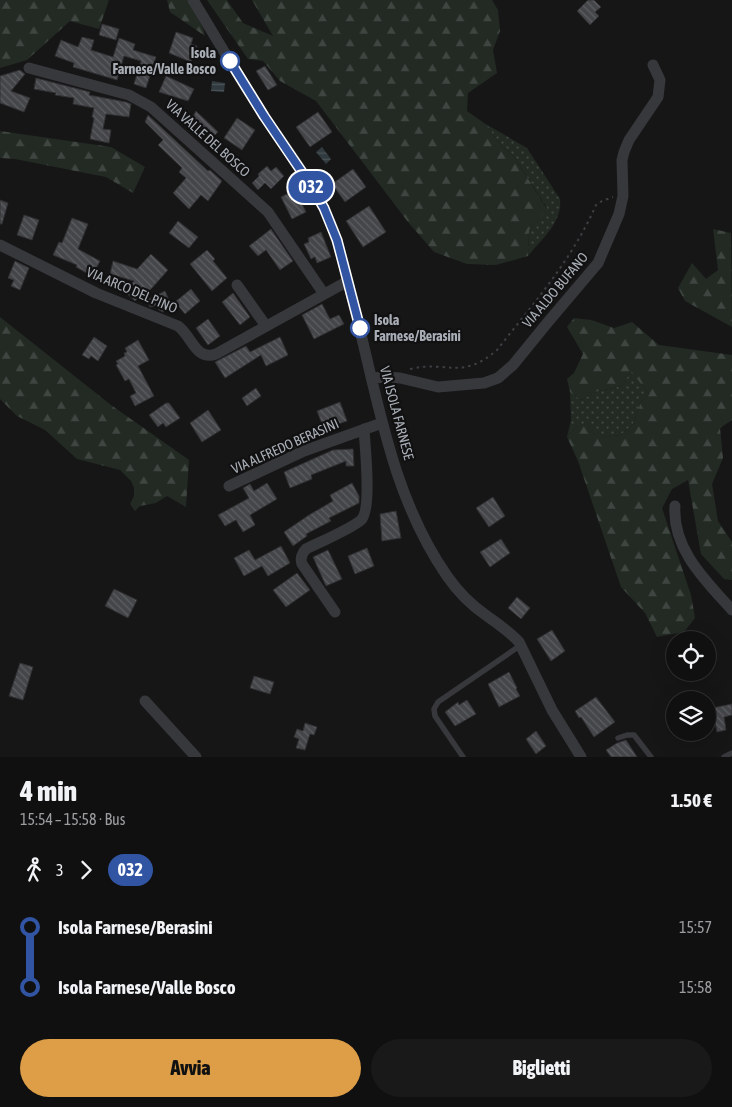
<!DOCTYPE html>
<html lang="it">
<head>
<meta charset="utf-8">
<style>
  :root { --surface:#101011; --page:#19191a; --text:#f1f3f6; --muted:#9c9d9f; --line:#303031; --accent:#de9e47 }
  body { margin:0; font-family:"Asap Condensed",sans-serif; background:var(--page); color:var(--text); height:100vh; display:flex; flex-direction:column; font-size:19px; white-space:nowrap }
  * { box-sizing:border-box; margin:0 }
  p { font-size:16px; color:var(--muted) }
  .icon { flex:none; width:28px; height:28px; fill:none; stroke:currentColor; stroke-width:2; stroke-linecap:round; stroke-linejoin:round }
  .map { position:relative; height:757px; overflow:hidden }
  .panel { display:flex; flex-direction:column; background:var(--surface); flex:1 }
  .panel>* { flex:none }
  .badge { padding:0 10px; border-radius:16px; font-size:18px; line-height:32px }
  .fabs { position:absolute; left:666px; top:631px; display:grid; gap:10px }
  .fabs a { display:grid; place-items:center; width:50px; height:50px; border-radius:50%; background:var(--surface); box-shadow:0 5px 20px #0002,0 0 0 1px var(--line); font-size:25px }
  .map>.badge { position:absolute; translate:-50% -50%; box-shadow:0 0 0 2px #fff }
  .legs { display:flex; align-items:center; gap:8px; height:55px; padding:0 20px; font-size:16px }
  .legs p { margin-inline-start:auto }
  .summary { display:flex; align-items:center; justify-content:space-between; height:85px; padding:0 20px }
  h1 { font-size:28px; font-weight:800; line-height:38px }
  .action { display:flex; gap:10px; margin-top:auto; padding:10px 20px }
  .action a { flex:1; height:58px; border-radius:30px; background:var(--accent); color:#111; font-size:20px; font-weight:800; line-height:58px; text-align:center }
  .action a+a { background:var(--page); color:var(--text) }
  ul { padding:0 20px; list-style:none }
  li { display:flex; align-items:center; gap:18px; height:60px; font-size:19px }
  li i { display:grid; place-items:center; width:8px; height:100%; margin:0 6px; background:currentColor }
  li i::after { content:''; width:12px; height:12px; margin:-6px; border:4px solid; border-radius:50%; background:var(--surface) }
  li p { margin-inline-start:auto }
  li:first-child i { background:linear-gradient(#0000 50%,currentColor 0) }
  li:last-child i { background:linear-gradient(currentColor 50%,#0000 0) }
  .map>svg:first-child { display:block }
  .grass { fill:url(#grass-dots) }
  .forest { fill:url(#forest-firs) }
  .water { fill:url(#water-rules) }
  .building { fill:url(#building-back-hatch); stroke:#303033 }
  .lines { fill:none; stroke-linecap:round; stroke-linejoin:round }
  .path { stroke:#3d3f43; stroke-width:2; stroke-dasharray:2.5 4; stroke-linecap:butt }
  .lane { stroke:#37383c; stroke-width:5.5 }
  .street { stroke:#37383c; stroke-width:11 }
  .line-1-casing { stroke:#fff; stroke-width:11 }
  .line-1 { stroke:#3155a3; stroke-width:8 }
  .stop-1-dot { fill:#fff; stroke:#3155a3; stroke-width:2.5 }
  .labels { text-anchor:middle; stroke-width:4.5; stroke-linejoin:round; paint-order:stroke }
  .stop-label { font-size:14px; font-weight:bold; fill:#a9aeb6; stroke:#111112; text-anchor:end }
  .street-label { font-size:14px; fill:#a9aeb6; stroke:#111112 }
</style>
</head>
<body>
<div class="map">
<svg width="732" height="757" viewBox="0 0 732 757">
  <defs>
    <pattern id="grass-dots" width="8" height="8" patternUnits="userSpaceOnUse" patternTransform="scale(1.25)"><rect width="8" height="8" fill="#222a23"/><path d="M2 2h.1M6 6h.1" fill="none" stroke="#3f4641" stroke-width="1.8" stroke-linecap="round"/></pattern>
    <pattern id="forest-firs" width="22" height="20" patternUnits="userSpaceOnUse" patternTransform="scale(1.25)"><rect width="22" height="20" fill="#222a23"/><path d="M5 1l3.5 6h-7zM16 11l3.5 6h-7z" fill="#3f4641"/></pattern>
    <pattern id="water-rules" width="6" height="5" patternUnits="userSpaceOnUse" patternTransform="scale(1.25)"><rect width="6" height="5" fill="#303a3f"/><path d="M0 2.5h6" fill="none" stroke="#4b5458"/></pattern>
    <pattern id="building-back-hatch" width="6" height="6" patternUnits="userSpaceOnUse" patternTransform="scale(1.25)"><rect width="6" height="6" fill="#45464a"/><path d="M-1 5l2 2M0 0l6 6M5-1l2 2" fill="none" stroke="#5d5e62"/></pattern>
  </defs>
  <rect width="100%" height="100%" fill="#161617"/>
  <!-- grass -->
  <path class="grass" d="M484 123 527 148 560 199C563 222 541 240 528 256L529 230 547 208 515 158 501 145Z
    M631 370 649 394 641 402 633 424 621 435 603 437 577 426 567 437 571 420 570 392 581 400 595 392 622 386Z"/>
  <!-- forest -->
  <path class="forest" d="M0 0H109L99 29 70 21 27 60 0 68Z
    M167 0H188L203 28 205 36 170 12Z
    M207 0H227L243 23 273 36 252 0H492L498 10 500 31 493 50 497 73 468 93 467 111 484 123 501 145 515 158 547 209 529 230 528 256 496 265 467 264 434 252 408 222 316 101 280 81 263 61 248 59Z
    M0 131 111 147 145 167 133 193 106 177 15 159 0 158Z
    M713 229 731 233 732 327 685 301 678 288 692 263 706 279 718 270Z
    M0 317 111 405 189 460 186 507 167 496 156 503 140 506 135 511 130 504 134 496V488L131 481 120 470 77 459 45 430 17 416 0 399Z
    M574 318 591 320 614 328 632 322 659 345 732 355V420L720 428 723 458 712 484 718 521 732 542V580L724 579 701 554 688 480 672 489 662 508 691 595 695 618 684 632 657 637 645 613 621 587 578 461 567 437 577 426 589 423 603 437 621 435 633 424 641 402 649 394 631 371 622 386 595 392 581 400 570 392 567 379 574 373 583 354 567 327Z"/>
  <!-- water -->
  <path class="water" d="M212 81 225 83 224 92 211 91Z
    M322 147 331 159 326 164 316 152Z"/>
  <!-- building -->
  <path class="building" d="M588 0H594L601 7 595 12 599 16 590 25 577 11Z
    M102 24 119 29 116 40 99 35Z
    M176 32 193 38 191 44 197 46 191 62 169 53Z
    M82 37 94 40 91 50 113 57 119 38 135 44 133 50 156 57 146 88 134 84 141 61 124 56 117 80 73 67 74 63 55 56 61 40 78 47Z
    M265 66 277 85 268 90 256 71Z
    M20 70 25 74 11 91 30 98 24 112 0 103V76Z
    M166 76 194 89 188 101 159 92Z
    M36 78 90 92 89 95 126 102 131 104 129 117 106 114 103 129 111 130 109 143 90 139 94 118 92 117 94 108 73 104 74 98 55 95 56 93 34 89Z
    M196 111 218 132 209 141 190 122Z
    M318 112 332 132 310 147 296 127Z
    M148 115 208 171 210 170 222 181 208 201 201 195 189 209 173 193 186 178 179 172 182 168 158 145 163 140 145 122Z
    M237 118 255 130 242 150 224 138Z
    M267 166 271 171 276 167 284 176 271 189 265 183 258 190 252 183 259 176 258 174Z
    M353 169 366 187 345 202 332 184Z
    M295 190 306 212 292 219 281 197Z
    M0 200 8 203 2 224H0Z
    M369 206 386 232 363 247 346 221Z
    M24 215 39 220 32 240 17 235Z
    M72 218 88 224 78 249 100 261 92 276 76 267 77 265 53 255 59 242 62 243Z
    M178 221 198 237 189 248 169 233Z
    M271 229 293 261 280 270 266 250 258 256 249 246Z
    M321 232 331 257 317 263 315 257 311 259 304 244 309 242 308 238Z
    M207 250 215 259 213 261 227 278 212 291 190 264Z
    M151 254 168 270 143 298 140 295 135 301 125 292 134 281 110 274 113 261 137 269Z
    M15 261 29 268 20 290 11 286 14 280 8 278Z
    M191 289 200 301 185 314 175 302Z
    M165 291 172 307 163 312 159 310 157 305 150 307 147 300Z
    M233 293 250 317 240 325 222 302Z
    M322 304 330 319 339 315 344 324 314 339 302 315Z
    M208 319 220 336 208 345 196 328Z
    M94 337 107 346 98 361 91 356 89 359 82 355Z
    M280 337 288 355 266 366 261 355 225 378 215 362 246 346 250 352Z
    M138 340 149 360 138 366 154 396 135 406 130 396 136 393 129 379 125 381 116 365 118 364 116 361 125 356 124 353 127 352 125 348Z
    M256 388 261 396 247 406 242 398Z
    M340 402 347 421 324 429 317 411Z
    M166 403H169L180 418 166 427 163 423 158 427 149 415Z
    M208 410 221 430 202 442 190 423Z
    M304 435 307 442 289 450 285 442Z
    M353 449 354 466H346V461L311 475 312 479 290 488 284 472 333 450Z
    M267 483 277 499 250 515 255 525 243 532 236 520 225 526 218 515 249 498 243 488 250 484 254 491Z
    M352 483 359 496V503L329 518 331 521 306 534 307 536 293 546 284 532 309 515 333 501 330 495Z
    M493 497 505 516 489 527 476 508Z
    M396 511 401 538 382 541 380 514Z
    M501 539 510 553 490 567 480 552Z
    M281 546 290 563 268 576 262 566 244 576 234 558 249 550 255 560Z
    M367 548 374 566 355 574 348 556Z
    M328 550 342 579 326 586 313 557Z
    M297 573 310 590 286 607 273 590Z
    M114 589 137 600 128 618 105 606Z
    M517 597 530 608 521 619 508 608Z
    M552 630 565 651 551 661 537 639Z
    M20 663 33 667 23 700 9 696Z
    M509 672 517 688 516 689 520 696 499 707 488 684Z
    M254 676 274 682 270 694 250 688Z
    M596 697 615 722 594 737 581 717 579 718 575 711Z
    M467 700 476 714 455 726 445 712 458 702 459 705Z
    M732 704V715L724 717 726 730 717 732 712 708Z
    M305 723 317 727 314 735 310 734 305 750 296 748 299 739 294 737 297 729 303 731Z
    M536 731 546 746 536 754 526 739Z
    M626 740 637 757H611L606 750 617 743Z"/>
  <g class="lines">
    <!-- path -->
    <path class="path" d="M410 369C447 360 461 381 497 350 533 304 572 260 596 205L602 201 613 197"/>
    <!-- lane -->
    <path class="lane" d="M618 738 627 735H634L651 757
      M463 757 435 716 434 709 438 702 521 645
      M724 757 732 753"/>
    <!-- street -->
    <path class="street" d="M193 0C217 39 239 78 264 116 287 151 314 184 330 222 340 246 346 273 352 298 377 393 390 494 447 576 458 592 471 605 487 616 498 624 510 632 519 642L552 710 581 757
      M29 68 129 95 151 107 268 212 324 294
      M0 245 96 293 178 326C192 336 195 361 216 354L348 281
      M237 285 266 326
      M372 378 386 377 400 378 438 387 484 383 498 378 513 365 548 322 598 263 619 214 623 196 622 160 624 152 629 140 658 97 660 80 653 65
      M229 486 304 451 382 423
      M675 506C672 549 706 581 732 610
      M335 612 302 564C300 559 302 553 306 549 320 542 351 529 361 520 372 510 365 446 364 429
      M145 701 196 757"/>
  </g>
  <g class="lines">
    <!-- line-1 casing -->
    <g class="line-1-casing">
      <path id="line-1" d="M230 61 264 116 308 181 324 208 337 240 360 328"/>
    </g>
    <!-- line-1 -->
    <use href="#line-1" class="line-1"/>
  </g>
  <!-- markers -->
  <g class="stop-1-dot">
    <circle cx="230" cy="61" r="9"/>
    <circle cx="360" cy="328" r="9"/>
  </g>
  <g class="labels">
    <!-- stop labels -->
    <g class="stop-label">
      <text x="216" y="58">Isola<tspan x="216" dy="16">Farnese/Valle Bosco</tspan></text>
      <text x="374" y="325" text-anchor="start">Isola<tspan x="374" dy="16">Farnese/Berasini</tspan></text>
    </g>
    <!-- street labels -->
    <g class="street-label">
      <text transform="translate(208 138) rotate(42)" y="5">VIA VALLE DEL BOSCO</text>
      <text transform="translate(132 290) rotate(23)" y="5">VIA ARCO DEL PINO</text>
      <text transform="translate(555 290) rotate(-50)" y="5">VIA ALDO BUFANO</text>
      <text transform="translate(397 413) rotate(75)" y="5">VIA ISOLA FARNESE</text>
      <text transform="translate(285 446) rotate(-24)" y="5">VIA ALFREDO BERASINI</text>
    </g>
  </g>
</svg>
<div class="fabs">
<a><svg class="icon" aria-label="locate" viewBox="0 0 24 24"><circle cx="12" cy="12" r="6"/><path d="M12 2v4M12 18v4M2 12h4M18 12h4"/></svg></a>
<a><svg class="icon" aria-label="layers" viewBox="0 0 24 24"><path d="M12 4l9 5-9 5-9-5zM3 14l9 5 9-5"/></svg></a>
</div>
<b class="badge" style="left:311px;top:187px;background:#3155a3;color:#fff">032</b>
</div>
<section class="panel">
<div class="summary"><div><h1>4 min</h1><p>15:54 – 15:58 · Bus</p></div><b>1.50 €</b></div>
<div class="legs"><svg class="icon" aria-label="walk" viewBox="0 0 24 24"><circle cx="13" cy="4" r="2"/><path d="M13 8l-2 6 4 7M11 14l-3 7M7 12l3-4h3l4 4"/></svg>3<svg class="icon" aria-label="forward" viewBox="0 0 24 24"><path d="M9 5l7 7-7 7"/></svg><b class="badge" style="background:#3155a3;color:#fff">032</b></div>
<ul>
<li><i style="color:#3155a3"></i><b>Isola Farnese/Berasini</b><p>15:57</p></li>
<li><i style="color:#3155a3"></i><b>Isola Farnese/Valle Bosco</b><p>15:58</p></li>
</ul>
<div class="action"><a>Avvia</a><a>Biglietti</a></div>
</section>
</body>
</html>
